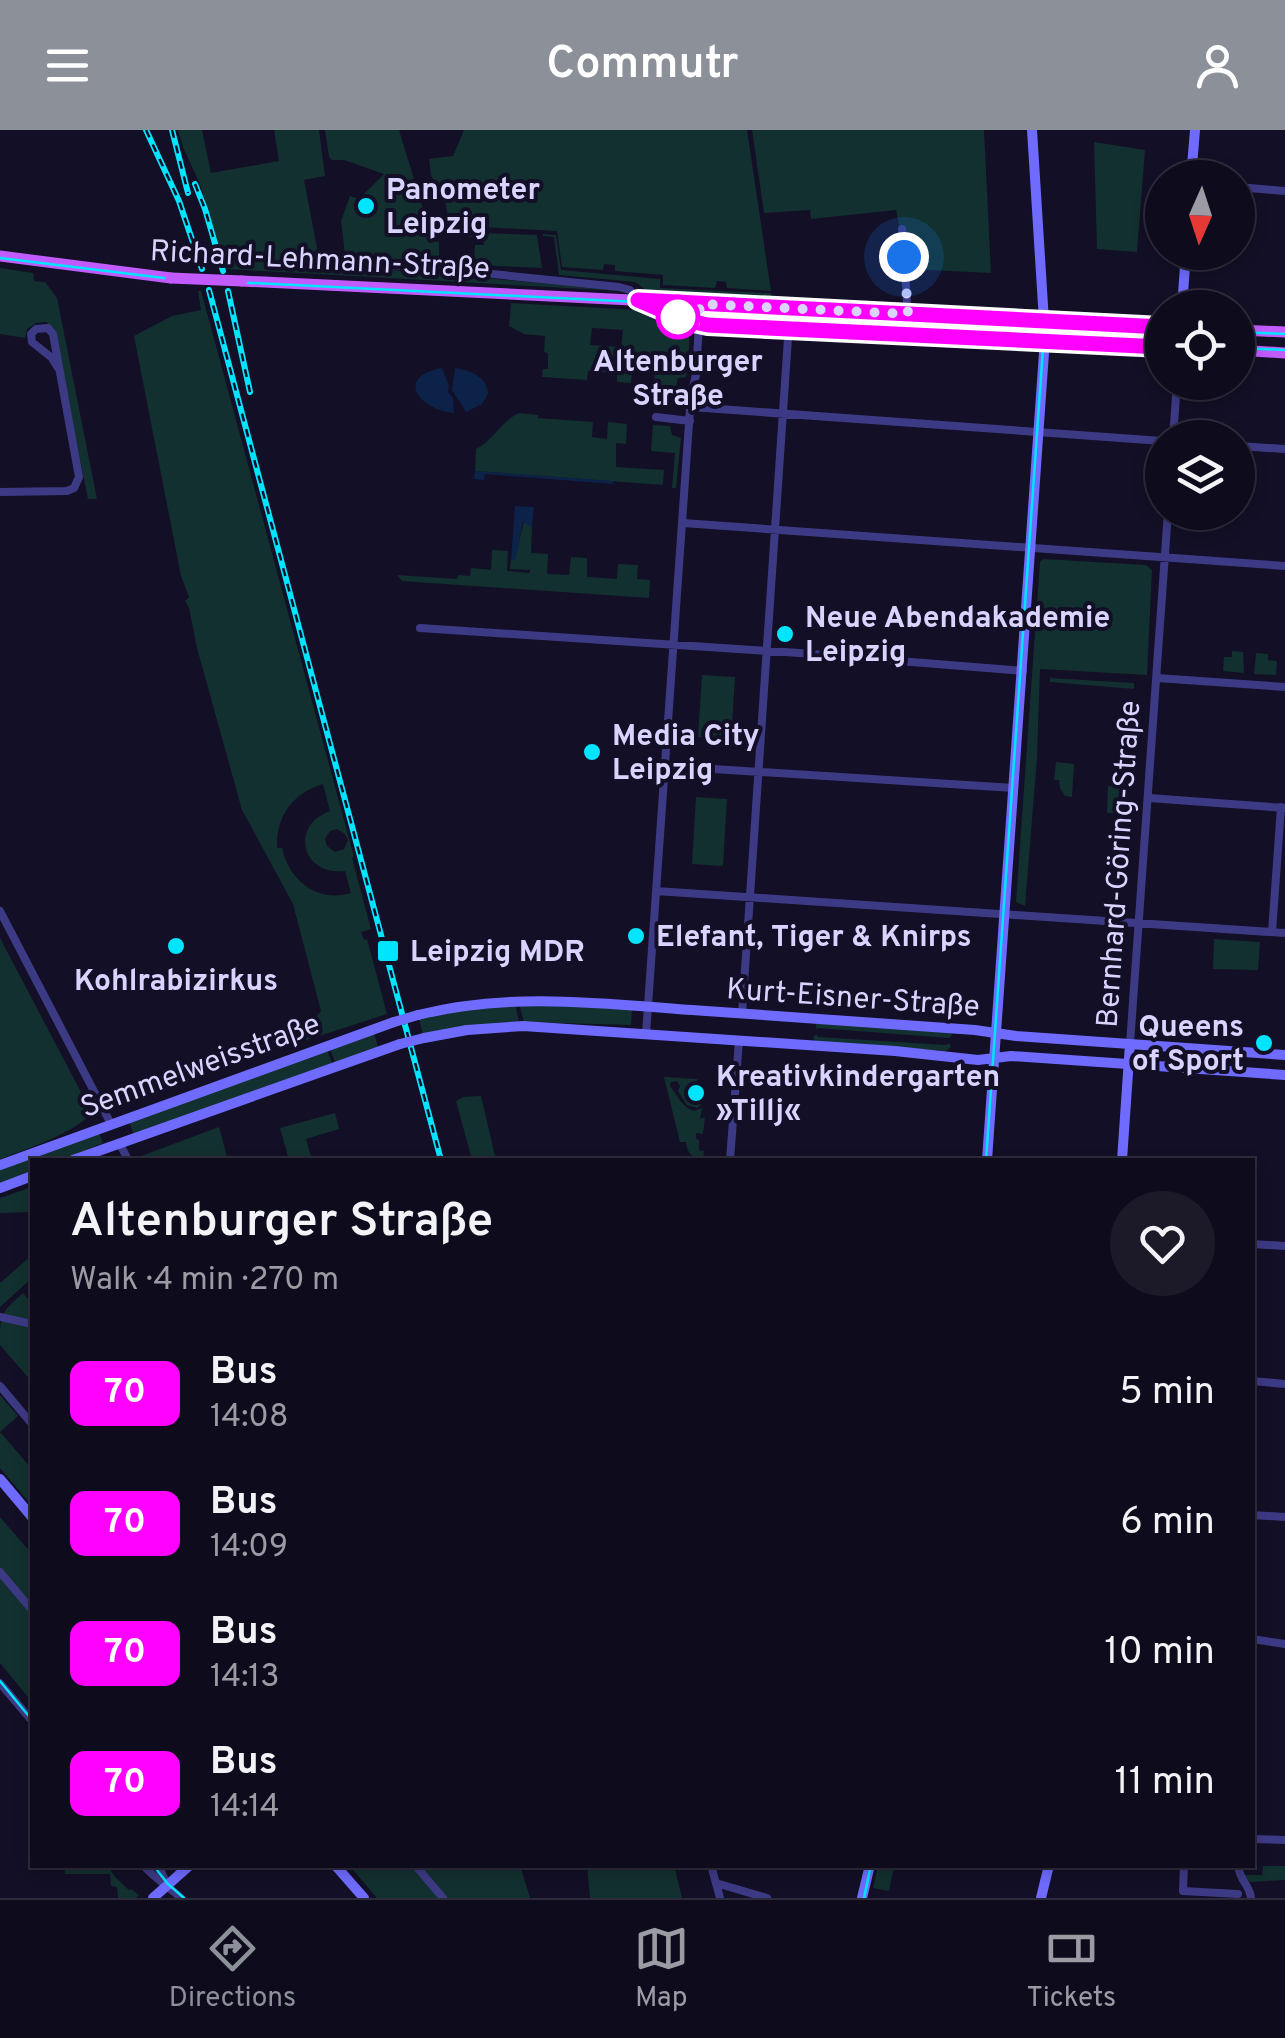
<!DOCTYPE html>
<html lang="en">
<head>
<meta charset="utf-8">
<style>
  :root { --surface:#0e0b1c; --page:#1c1929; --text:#f1f3f6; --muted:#9b9ba3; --line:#2e2b3b; --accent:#8c9099 }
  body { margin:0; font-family:Overpass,sans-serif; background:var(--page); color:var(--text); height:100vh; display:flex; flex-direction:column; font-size:38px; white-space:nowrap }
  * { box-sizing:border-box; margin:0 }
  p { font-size:32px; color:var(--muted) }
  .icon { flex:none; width:55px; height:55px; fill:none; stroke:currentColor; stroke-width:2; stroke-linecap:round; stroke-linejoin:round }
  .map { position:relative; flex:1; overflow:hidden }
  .drawer { position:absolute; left:30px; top:1028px; width:1225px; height:710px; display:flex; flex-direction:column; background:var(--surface); border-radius:0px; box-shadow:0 5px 15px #0003,0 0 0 2px var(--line) }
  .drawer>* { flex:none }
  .badge { padding:0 20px; border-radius:15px; font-size:35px; line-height:65px }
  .needle { width:65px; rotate:183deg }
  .fabs { position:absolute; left:1145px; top:30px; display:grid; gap:20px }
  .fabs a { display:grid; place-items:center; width:110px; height:110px; border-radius:50%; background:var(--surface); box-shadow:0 5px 15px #0003,0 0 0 2px var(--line); font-size:50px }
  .you { position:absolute; width:50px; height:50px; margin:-25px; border:8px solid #fff; border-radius:50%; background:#1a73e8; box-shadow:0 0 0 15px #1a73e833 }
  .map>.badge { position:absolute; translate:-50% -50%; box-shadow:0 0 0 5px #fff }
  .round { display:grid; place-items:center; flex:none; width:105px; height:105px; border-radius:52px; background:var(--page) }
  .headline { display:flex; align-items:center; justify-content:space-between; height:170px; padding:0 40px }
  h1 { font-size:48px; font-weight:600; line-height:75px }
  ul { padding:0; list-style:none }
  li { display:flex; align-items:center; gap:30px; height:130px; padding:0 40px }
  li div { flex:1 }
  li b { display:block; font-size:38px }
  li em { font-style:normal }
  li .badge { min-width:110px; font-weight:700; text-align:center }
  header { display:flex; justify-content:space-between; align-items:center; height:130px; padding:0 40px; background:var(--accent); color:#fff; font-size:45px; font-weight:600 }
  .dock { display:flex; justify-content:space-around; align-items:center; height:140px; border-top:2px solid var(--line); background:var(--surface); font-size:28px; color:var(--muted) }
  .dock a { display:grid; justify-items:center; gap:5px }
  .dock .selected { color:var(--accent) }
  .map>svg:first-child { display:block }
  .green { fill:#12302f; fill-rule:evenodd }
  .water { fill:#0c2248 }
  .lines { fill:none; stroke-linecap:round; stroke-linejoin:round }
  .street { stroke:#3d3a85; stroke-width:8 }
  .secondary { stroke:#6f6bff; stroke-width:10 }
  .primary { stroke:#c25bff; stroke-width:11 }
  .tram { stroke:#00e5ff; stroke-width:2.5 }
  .rail-casing { stroke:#00e5ff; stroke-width:6 }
  .rail { stroke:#130f26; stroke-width:2.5; stroke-dasharray:8; stroke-linecap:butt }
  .secondary-bridge { stroke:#6f6bff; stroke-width:10 }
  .primary-bridge { stroke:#c25bff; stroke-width:11 }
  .line-casing { stroke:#fff; stroke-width:22 }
  .line { stroke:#f0f; stroke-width:15 }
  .walk { stroke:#d9d4ff; stroke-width:10; stroke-dasharray:0 18 }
  .poi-dot { fill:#00e5ff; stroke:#130f26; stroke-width:4 }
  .stop-dot { fill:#fff; stroke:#f0f; stroke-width:5 }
  .labels { text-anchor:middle; stroke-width:8; stroke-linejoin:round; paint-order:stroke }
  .poi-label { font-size:30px; font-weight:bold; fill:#d9d4ff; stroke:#130f26; text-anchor:start }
  .street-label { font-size:30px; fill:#d9d4ff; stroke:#130f26 }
  .stop-label { font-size:30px; font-weight:bold; fill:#d9d4ff; stroke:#130f26 }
</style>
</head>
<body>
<header><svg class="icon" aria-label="menu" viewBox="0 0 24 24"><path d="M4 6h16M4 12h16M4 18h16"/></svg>Commutr<svg class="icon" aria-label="person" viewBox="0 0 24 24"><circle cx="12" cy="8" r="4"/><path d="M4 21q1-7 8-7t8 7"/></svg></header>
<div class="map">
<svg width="1285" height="1768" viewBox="0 0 1285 1768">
  <rect width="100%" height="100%" fill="#130f26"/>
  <!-- green -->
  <path class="green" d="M178 0H202L211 43 279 31 274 0H319L325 46 304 50 320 133 340 134 348 138 419 142 621 161 226 139 200 54 183 17Z
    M325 0H399L433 111 439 112V135L352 131 345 124 341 91 350 66 359 69 384 44 344 30H332L329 27Z
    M464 0H747L771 161 727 158 726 152 717 151 715 158 663 155V145L615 141V135L604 134 603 140 562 137 557 101 483 97 484 103 537 105 542 138 450 134V128L474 129 475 115H484L483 108 450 106 446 75 431 45 429 29 453 26Z
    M752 0H984L991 143 908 139 896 80 811 89 810 80 764 83Z
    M1094 12 1145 20 1137 122 1097 119Z
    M543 104 556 105 561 140 660 149V158L771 163V168L647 161 635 152 559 145 554 107 543 106Z
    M0 138 33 143 34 151 45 152 57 168 97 369H88L53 198 46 192 36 193 27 199 25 208 0 204Z
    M198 161H201L206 179 354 727 352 728 371 799 361 802 364 810 367 809 387 884 282 918C286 887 307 901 321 881L293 774 242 680 197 518 189 478 185 471 189 467 181 446 134 206 172 186 201 180ZM323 654 330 681C289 696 302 746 345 741L351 763C318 773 289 751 282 718H277C276 686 293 663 323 654ZM337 699 345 704 348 710 344 719 335 722 327 716 325 709 330 701Z
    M511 173 638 180 660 188 675 203 690 204 686 247 678 248 676 256 654 255 655 236 633 235 631 253 617 252V243L588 241 587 250 542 247 543 239H548V223L544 222 545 206 524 204 509 196ZM592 198 623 200 621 217 590 215Z
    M519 283 538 285V288L593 292 592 307 607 309 608 292 627 294 626 314 616 313V337L664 340 663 355 475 341 476 319C494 310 500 292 519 283Z
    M653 295 670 296 672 305 681 308 676 358H672L675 323 651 321Z
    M524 391 532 397 531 423 548 424 547 444 569 445 571 427 587 428V447L617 449 618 434 638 435 637 449 650 450 649 468 402 451 397 445 457 449 458 445 470 446 471 438 491 440 492 420 508 421 507 441 530 443V438L529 440 510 439 511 430 515 429Z
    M1043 429 1146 435 1152 440 1147 545 1040 539 1037 628 1025 776 1016 772 1040 432Z
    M1232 521 1243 522 1244 543 1223 541 1224 527H1232Z
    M1256 523 1268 524V530L1277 531 1276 545 1254 544Z
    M702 545 735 547 731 609 698 607Z
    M1050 548 1134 553V559L1050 552Z
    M1125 576 1141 577 1139 605 1123 604Z
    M1056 632 1074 634 1072 667 1065 666 1060 658 1059 650H1054Z
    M1108 656 1124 657 1122 684 1107 683Z
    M696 667 727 669 723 736 692 734Z
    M0 808 92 983C76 1002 25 1020 0 1029Z
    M1214 809 1260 812 1258 840 1213 839Z
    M515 874 519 891 423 904 419 889 440 884Z
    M519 874 632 879 631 895 524 892Z
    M815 892 951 902 952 905 949 908 818 898 817 900Z
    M374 903 378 917 335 932 330 919Z
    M816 904 818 907 946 915 949 913 951 917 946 921 815 911 813 908Z
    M327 920 332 933 134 1005 129 992Z
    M664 947 697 949V958L704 967 701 975 697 978 687 975 678 961 680 956 677 951 671 952 670 956C677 965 682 977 694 981L702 978 700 989 705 987 703 1004 696 1003V1009L699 1010V1020L704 1021 703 1030C692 1030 686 1020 686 1012H680Z
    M481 966 496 1030H472L456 971 463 967Z
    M335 983 339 999 306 1009 312 1030H289L280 998Z
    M219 997 228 1030H142L141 1026Z
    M99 1003 103 1013 60 1030H32V1042L0 1054V1039Z
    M32 1057V1082L0 1083V1068Z
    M32 1125V1148L0 1177V1153Z
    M23 1163 32 1174V1252L0 1215C0 1183 0 1184 23 1163Z
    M0 1265 18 1286 0 1302 32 1339V1376L0 1338Z
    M0 1387 32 1424V1572L0 1533Z
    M65 1735H107L115 1747 129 1760 131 1759 139 1765 136 1768H118L117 1757 111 1756 110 1744H65Z
    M359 1735H520L530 1768H377L353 1740Z
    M587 1735H674L682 1768H590Z
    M878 1735 894 1737 889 1761 873 1758Z
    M1263 1736H1285V1750L1250 1752 1243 1745H1262Z"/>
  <!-- water -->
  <path class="water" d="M442 238 449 256 448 262 453 268 454 283C418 279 395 247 442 238Z
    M455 238C471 241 487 246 488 264L482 274 466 282 452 260Z
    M475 341 613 351V354L485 344 484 350 474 349Z
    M515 376 534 377 532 397 523 392 515 430H511Z"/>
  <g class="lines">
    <!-- street -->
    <path class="street" d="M1238 57 1285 61
      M902 99 908 185V205
      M342 132 443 139 619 157 630 160 638 171
      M657 264 691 265
      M691 277 1162 311
      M656 287 690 291
      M1173 308 1177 252
      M1238 316 1285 319
      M0 362 67 361 74 358 79 347 53 204 48 198 36 199 31 204 32 212 52 228 58 238
      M683 393 1285 436
      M420 498 799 523 1023 541
      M1157 548 1285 557
      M666 636 1014 658
      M1149 668 1285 678
      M656 761 1285 803
      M0 781 111 994
      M1272 802 1281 677
      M742 883 790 179
      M646 904 691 265 696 245 700 175
      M1130 914 1168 382
      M120 1014 128 1030
      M730 1030 739 910
      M1252 1114 1285 1116
      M0 1187 32 1194
      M1252 1251 1285 1254
      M0 1256 32 1294
      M1252 1385 1285 1387
      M0 1442 32 1480
      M1252 1509 1285 1514
      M0 1553 32 1591
      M1252 1709 1285 1710
      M143 1735C154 1748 168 1756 181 1768
      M158 1735 167 1755
      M415 1735 443 1768
      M711 1735 720 1768
      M1184 1735 1183 1761 1238 1764
      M1238 1735C1239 1750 1250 1755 1251 1768
      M716 1753 767 1768"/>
    <!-- secondary -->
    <path class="secondary" d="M1191 48 1195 0
      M1182 178 1186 122
      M418 885C509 862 600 873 692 880 787 886 881 893 975 900L1016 906 1285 925
      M424 908 467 900 523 896 895 921 978 930 1011 926 1285 945
      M73 1030 400 914
      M987 1030 1044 223V191L1032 0
      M1122 1030 1130 914
      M0 1035 394 892
      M0 1058 32 1046
      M0 1349 32 1387
      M335 1735 364 1768
      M153 1768 190 1735
      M862 1768 870 1735
      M1041 1768 1049 1735"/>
    <!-- primary -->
    <path class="primary" d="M0 126 171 148
      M242 151 1162 196
      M647 174 690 192 712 196 1162 217
      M1238 200 1285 202
      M1238 220 1285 223"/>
    <!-- tram -->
    <path class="tram" d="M0 128 172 149 638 172 691 189 715 194 1162 214
      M678 174 717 178 1162 199
      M1238 202 1285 204
      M1238 218 1285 220
      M986 1030 1043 218 1044 211 1052 201
      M0 1551 32 1590
      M153 1735 168 1754 184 1768
      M864 1768 871 1735"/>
    <!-- rail casing -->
    <g class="rail-casing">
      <path id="rail" d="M146 0 179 71 202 139
        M172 0 188 63
        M195 54 205 79 223 141
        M209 160 441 1030
        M228 161 250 262"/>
    </g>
    <!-- rail -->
    <use href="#rail" class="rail"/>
    <!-- secondary-bridge -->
    <path class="secondary-bridge" d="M394 892 418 885
      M400 914 424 908"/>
    <!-- primary-bridge -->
    <path class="primary-bridge" d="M171 148 242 151"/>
  </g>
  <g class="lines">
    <!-- line casing -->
    <g class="line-casing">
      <path id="line" d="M1162 197 638 170 685 190 708 195 1162 217"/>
    </g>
    <!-- line -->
    <use href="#line" class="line"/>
    <!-- walk -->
    <path class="walk" d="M678 187 698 194 700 174 908 184 904 127"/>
  </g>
  <!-- markers -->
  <g class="poi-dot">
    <circle cx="366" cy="76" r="10"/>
    <circle cx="785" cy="504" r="10"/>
    <circle cx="592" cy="622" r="10"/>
    <circle cx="636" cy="806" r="10"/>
    <circle cx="176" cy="816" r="10"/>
    <rect x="376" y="809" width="24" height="24" rx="5"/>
    <circle cx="1264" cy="913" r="10"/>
    <circle cx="696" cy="963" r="10"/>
  </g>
  <circle class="stop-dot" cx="678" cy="187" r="20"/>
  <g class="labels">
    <!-- poi labels -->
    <g class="poi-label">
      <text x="386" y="69">Panometer<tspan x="386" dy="34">Leipzig</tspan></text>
      <text x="805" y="497">Neue Abendakademie<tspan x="805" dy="34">Leipzig</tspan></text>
      <text x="612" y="615">Media City<tspan x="612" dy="34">Leipzig</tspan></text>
      <text x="656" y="816">Elefant, Tiger &amp; Knirps</text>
      <text x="410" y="831">Leipzig MDR</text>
      <text x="176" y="860" text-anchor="middle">Kohlrabizirkus</text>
      <text x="1244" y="906" text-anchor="end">Queens<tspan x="1244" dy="34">of Sport</tspan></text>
      <text x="716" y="956">Kreativkindergarten<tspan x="716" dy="34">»Tillj«</tspan></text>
    </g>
    <!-- street labels -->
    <g class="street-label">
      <text transform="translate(320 129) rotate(3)" y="10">Richard-Lehmann-Straße</text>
      <text transform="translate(1118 734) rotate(-86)" y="10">Bernhard-Göring-Straße</text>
      <text transform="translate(853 867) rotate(4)" y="10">Kurt-Eisner-Straße</text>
      <text transform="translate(200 935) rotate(-20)" y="10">Semmelweisstraße</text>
    </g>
    <!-- stop labels -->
    <g class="stop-label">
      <text x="678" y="241">Altenburger<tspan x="678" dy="34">Straße</tspan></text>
    </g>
  </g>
</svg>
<div class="fabs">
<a><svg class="needle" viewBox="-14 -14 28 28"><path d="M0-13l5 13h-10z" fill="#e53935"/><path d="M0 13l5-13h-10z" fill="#9b9ba3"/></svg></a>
<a><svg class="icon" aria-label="locate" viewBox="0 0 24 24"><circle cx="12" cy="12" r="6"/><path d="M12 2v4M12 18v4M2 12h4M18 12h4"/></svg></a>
<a><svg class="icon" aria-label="layers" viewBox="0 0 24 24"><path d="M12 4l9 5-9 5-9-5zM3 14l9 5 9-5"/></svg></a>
</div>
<div class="you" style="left:904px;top:127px"></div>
<section class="drawer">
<div class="headline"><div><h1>Altenburger Straße</h1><p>Walk · 4 min · 270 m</p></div><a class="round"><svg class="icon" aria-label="heart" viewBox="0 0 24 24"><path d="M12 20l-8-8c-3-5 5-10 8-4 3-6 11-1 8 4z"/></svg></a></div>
<ul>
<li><span class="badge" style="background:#f0f;color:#fff">70</span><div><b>Bus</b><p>14:08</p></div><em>5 min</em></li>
<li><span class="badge" style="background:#f0f;color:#fff">70</span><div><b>Bus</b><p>14:09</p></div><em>6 min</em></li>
<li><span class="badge" style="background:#f0f;color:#fff">70</span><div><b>Bus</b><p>14:13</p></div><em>10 min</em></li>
<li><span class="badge" style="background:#f0f;color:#fff">70</span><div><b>Bus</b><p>14:14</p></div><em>11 min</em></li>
</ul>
</section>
</div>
<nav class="dock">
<a class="selected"><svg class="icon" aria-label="directions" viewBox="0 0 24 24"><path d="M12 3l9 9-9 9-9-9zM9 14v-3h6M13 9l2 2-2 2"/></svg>Directions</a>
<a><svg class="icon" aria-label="map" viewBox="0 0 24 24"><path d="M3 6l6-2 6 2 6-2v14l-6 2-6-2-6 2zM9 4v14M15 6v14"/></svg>Map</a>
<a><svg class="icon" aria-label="tickets" viewBox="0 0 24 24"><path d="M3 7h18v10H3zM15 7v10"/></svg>Tickets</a>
</nav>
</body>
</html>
